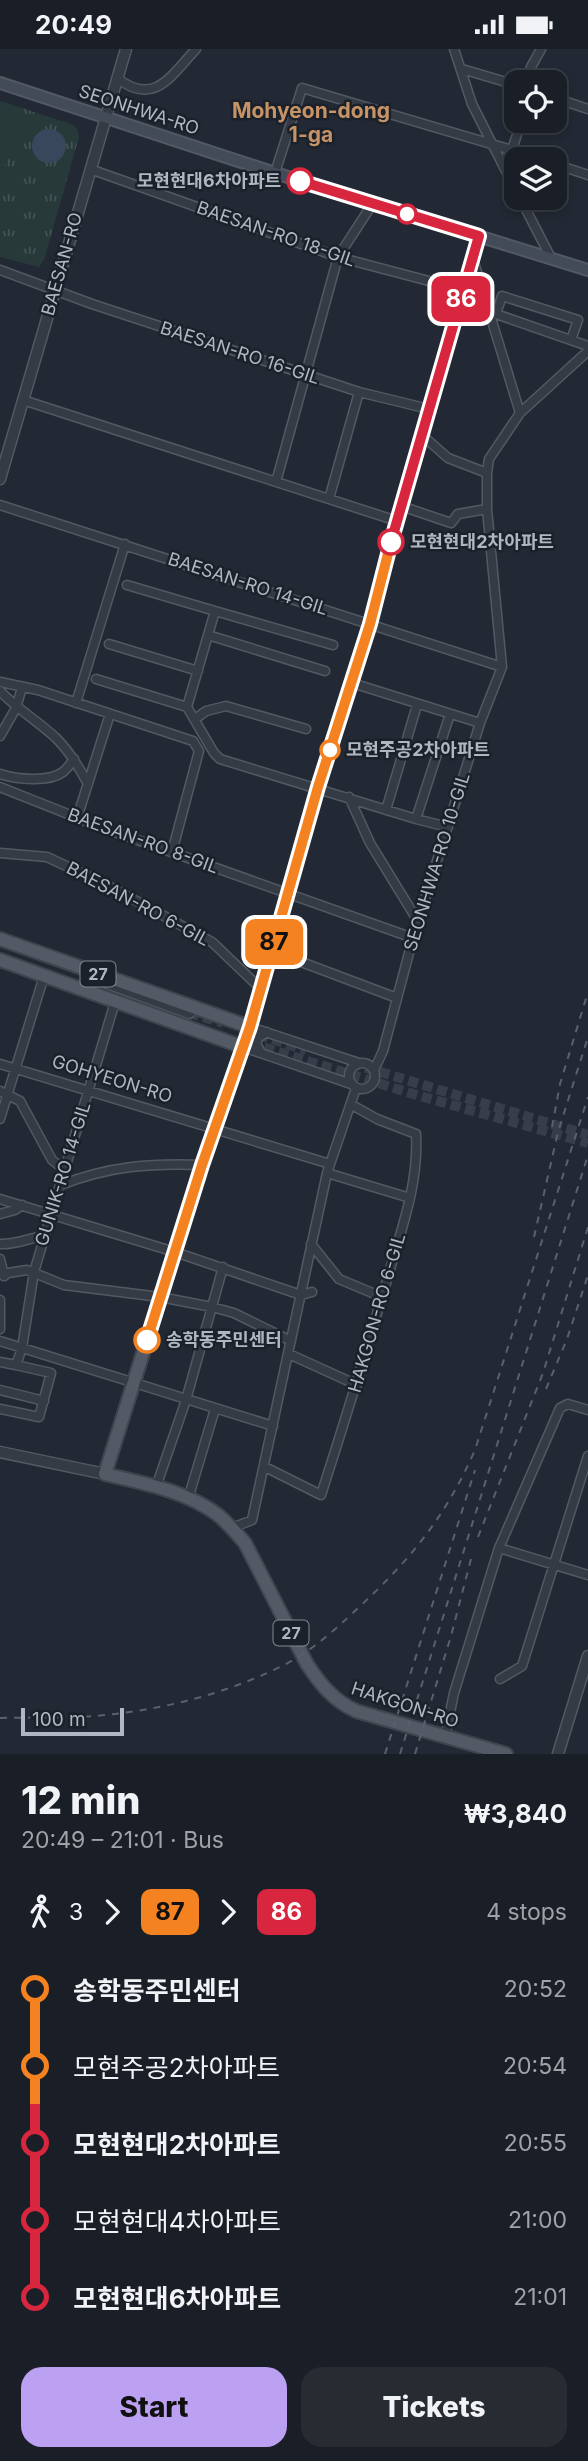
<!DOCTYPE html>
<html lang="en">
<head>
<meta charset="utf-8">
<style>
  :root { --surface:#1a1f27; --page:#272c33; --text:#f1f3f6; --muted:#9fa2a7; --line:#383d44; --accent:#bca0f2 }
  body { margin:0; font-family:Inter,"Noto Sans KR",sans-serif; background:var(--page); color:var(--text); height:100vh; display:flex; flex-direction:column; font-size:26px; white-space:nowrap }
  * { box-sizing:border-box; margin:0 }
  p { font-size:23px; color:var(--muted) }
  .icon { flex:none; width:38px; height:38px; fill:none; stroke:currentColor; stroke-width:2; stroke-linecap:round; stroke-linejoin:round }
  .map { position:relative; height:1705px; overflow:hidden }
  .details { display:flex; flex-direction:column; background:var(--surface); flex:1 }
  .details>* { flex:none }
  .badge { padding:0 14px; border-radius:10px; font-size:24px; line-height:46px }
  .buttons { position:absolute; left:504px; top:21px; display:grid; gap:14px }
  .buttons a { display:grid; place-items:center; width:63px; height:63px; border-radius:14px; background:var(--surface); box-shadow:0 4px 10px #0003,0 0 0 2px var(--line); font-size:35px }
  .scale { position:absolute; left:21px; bottom:18px; width:103px; box-sizing:border-box; padding-left:7px; border:4px solid #b0b6c2; border-top:0; font-size:19px; line-height:24px; white-space:nowrap; color:#b0b6c2; -webkit-text-stroke:5px #1b212a; paint-order:stroke }
  .map>.badge { position:absolute; translate:-50% -50%; box-shadow:0 0 0 4px #fff }
  .legs { display:flex; align-items:center; gap:10px; height:77px; padding:0 21px; font-size:23px }
  .legs p { margin-inline-start:auto }
  .summary { display:flex; align-items:center; justify-content:space-between; height:119px; padding:0 21px }
  h1 { font-size:38px; font-weight:800; line-height:52px }
  .action { display:flex; gap:14px; margin-top:auto; padding:14px 21px }
  .action a { flex:1; height:80px; border-radius:21px; background:var(--accent); color:#111; font-size:28px; font-weight:800; line-height:80px; text-align:center }
  .action a+a { background:var(--page); color:var(--text) }
  ul { padding:0 21px; list-style:none }
  li { display:flex; align-items:center; gap:24px; height:77px; font-size:26px }
  li i { display:grid; place-items:center; width:10px; height:100%; margin:0 9px; background:currentColor }
  li i::after { content:''; width:18px; height:18px; margin:-9px; border:5px solid; border-radius:50%; background:var(--surface) }
  li p { margin-inline-start:auto }
  li:first-child i { background:linear-gradient(#0000 50%,currentColor 0) }
  li:last-child i { background:linear-gradient(currentColor 50%,#0000 0) }
  .status { display:flex; justify-content:space-between; align-items:center; height:49px; padding:0 35px; background:var(--surface); direction:ltr }
  .status svg { height:19px; fill:currentColor }
  .map>svg:first-child { display:block }
  .park { fill:url(#park-tufts) }
  .pitch { fill:#28393a }
  .water { fill:#39475d }
  .lines { fill:none; stroke-linecap:round; stroke-linejoin:round }
  .tertiary-tunnel { stroke:#373e49; stroke-width:10; stroke-dasharray:10 5; stroke-linecap:butt }
  .minor-casing { stroke:#535963; stroke-width:11 }
  .tertiary-casing { stroke:#535963; stroke-width:13 }
  .secondary-casing { stroke:#535963; stroke-width:14 }
  .primary-casing { stroke:#3f444f; stroke-width:16 }
  .minor { stroke:#353b45; stroke-width:8 }
  .tertiary { stroke:#353b45; stroke-width:10 }
  .secondary { stroke:#444b58; stroke-width:10 }
  .primary { stroke:#535a65; stroke-width:12 }
  .rail { stroke:#5a616e; stroke-width:2; stroke-dasharray:7 7; stroke-linecap:butt }
  .line-1-casing { stroke:#fff; stroke-width:16 }
  .line-2-casing { stroke:#fff; stroke-width:16 }
  .line-1 { stroke:#f58220; stroke-width:10 }
  .line-2 { stroke:#d7263d; stroke-width:10 }
  .stop-2-dot { fill:#fff; stroke:#d7263d; stroke-width:3.5 }
  .stop-1-dot { fill:#fff; stroke:#f58220; stroke-width:3.5 }
  .labels { text-anchor:middle; stroke-width:5; stroke-linejoin:round; paint-order:stroke }
  .shield { fill:#1b212a; stroke:#838994; stroke-width:2 }
  .shield-label { font-size:16px; font-weight:bold; fill:#b0b6c2 }
  .street-label { font-size:18px; fill:#b0b6c2; stroke:#1b212a }
  .stop-label { font-size:18px; font-weight:bold; fill:#b0b6c2; stroke:#1b212a; text-anchor:start }
  .quarter-label { font-size:21px; font-weight:bold; fill:#c69366; stroke:#1b212a }
</style>
</head>
<body>
<div class="status"><b>20:49</b><svg viewBox="0 0 49 12"><path d="M0 12V9h3v3zM5 12V6h3v6zM10 12V3h3v9zM15 12V0h3v12zM26 1h20v11H26zM47 4h2v5h-2z"/></svg></div>
<div class="map">
<svg width="588" height="1705" viewBox="0 0 588 1705">
  <defs>
    <pattern id="park-tufts" width="24" height="20" patternUnits="userSpaceOnUse" patternTransform="scale(1.75)"><rect width="24" height="20" fill="#28393a"/><path d="M3 7l-1-3M5 7V3M7 7l1-3M15 17l-1-3M17 17v-4M19 17l1-3" fill="none" stroke="#455355"/></pattern>
  </defs>
  <rect width="100%" height="100%" fill="#222934"/>
  <!-- park -->
  <path class="park" d="M0 52 71 75 77 80 79 88 44 211 39 218 0 208Z"/>
  <!-- pitch -->
  <path class="pitch" d="M0 69 18 75 0 133Z"/>
  <!-- water -->
  <path class="water" d="M32 97a17 17 0 1 1 34 0a17 17 0 1 1-34 0Z"/>
  <g class="lines">
    <!-- tertiary-tunnel -->
    <path class="tertiary-tunnel" d="M189 964 223 974
      M244 981 306 1001
      M250 994 413 1045 588 1094
      M351 1014 588 1086"/>
    <!-- minor casing -->
    <g class="minor-casing">
      <path id="minor" d="M454 0 472 55 516 142
        M462 20 516 36
        M117 29C154 58 171 27 196 0
        M526 33 531 18 541 0
        M555 49 588 60
        M512 100 518 83 519 72
        M555 115 588 126
        M90 120 338 208 463 241
        M275 124 302 39 542 110
        M520 149 551 209
        M473 210 520 364
        M0 221 92 255 359 343 429 360
        M571 291 578 271 502 247 496 265 588 297
        M23 351 397 472
        M422 386 448 409 487 424
        M276 433 338 208 373 154
        M329 450 359 343
        M0 456 502 618
        M401 457 451 474 458 465 487 460
        M127 536 215 562 187 658
        M215 562 333 596
        M208 586 325 622
        M109 595 198 622
        M96 630 187 658 214 704 220 710 416 770 448 778
        M0 633 38 641 193 692 199 702 172 803
        M352 634 480 674
        M0 642C17 660 38 672 56 689 70 703 79 718 88 735
        M76 654 125 495
        M195 670 206 662 226 657 306 680
        M0 687 16 659 22 638
        M0 725C16 730 48 734 63 723 67 720 71 714 74 710
        M0 738 98 777 413 889
        M349 748 370 794 419 874
        M386 761 417 656
        M77 769 110 665
        M416 770 450 665
        M0 804 47 808 105 835 212 893 260 939
        M272 902 397 949
        M243 998 351 1035
        M261 1004 256 994 259 988 267 983
        M349 1027a13 13 0 1 1 26 0a13 13 0 1 1-26 0Z
        M359 1014 250 978 318 738 370 575 397 472 479 187
        M0 1015 330 1115
        M374 1021 383 1002 413 889 480 674 502 618 487 460V424L489 410 520 364 588 302
        M0 1042 20 1052 52 1111 65 1121
        M0 1070 44 927
        M327 1124 410 1149
        M61 1136C109 1117 151 1114 202 1116
        M0 1150 175 1203 301 1246 312 1243
        M0 1165 15 1161 22 1156
        M0 1195C15 1196 29 1189 44 1187
        M311 1195 339 1230 382 1248
        M0 1210 4 1227
        M4 1227 8 1224 27 1221 64 1236 160 1248 212 1258 234 1264 291 1292
        M0 1251V1280
        M0 1292 273 1377
        M289 1305 357 1336
        M0 1313 16 1316 22 1299 34 1223 115 953
        M0 1341 44 1352
        M0 1360 39 1368 51 1324 16 1316
        M265 1418 321 1446C344 1375 366 1303 387 1231 400 1184 419 1136 416 1085L377 1070 352 1056
        M156 1438 186 1351 223 1218
        M188 1450 215 1360
        M232 1479 252 1471 327 1124 356 1039
        M499 1499 588 1526
        M500 1630 522 1617 588 1407
        M445 1688 454 1644 499 1499 560 1359 568 1355 588 1361"/>
    </g>
    <!-- tertiary casing -->
    <g class="tertiary-casing">
      <path id="tertiary" d="M0 430 126 0
        M107 934 189 964
        M0 1403 105 1425
        M558 1705 588 1607"/>
    </g>
    <!-- secondary casing -->
    <g class="secondary-casing">
      <path id="secondary" d="M0 34 275 124 588 221"/>
    </g>
    <!-- primary casing -->
    <g class="primary-casing">
      <path id="primary" d="M0 890 250 978 202 1116 105 1425C142 1434 187 1442 218 1466 228 1474 237 1485 245 1494L307 1615C320 1635 334 1652 356 1662L506 1705
        M0 911 243 998"/>
    </g>
    <!-- minor -->
    <use href="#minor" class="minor"/>
    <!-- tertiary -->
    <use href="#tertiary" class="tertiary"/>
    <!-- secondary -->
    <use href="#secondary" class="secondary"/>
    <!-- primary -->
    <use href="#primary" class="primary"/>
    <!-- rail -->
    <path class="rail" d="M552 1078 560 1035 588 943
      M534 1188 558 1083 588 988
      M546 1340 567 1290 588 1226
      M478 1488 543 1324 588 1178
      M0 1669C41 1668 82 1670 122 1664 178 1657 234 1641 284 1616 311 1602 334 1582 356 1561 410 1511 445 1469 475 1401L588 1048
      M385 1705 475 1421
      M400 1705 588 1106
      M415 1705 451 1587 471 1510"/>
  </g>
  <g class="lines">
    <!-- line-1 casing -->
    <g class="line-1-casing">
      <path id="line-1" d="M147 1291 202 1116 250 978 318 738 370 575 391 493"/>
    </g>
    <!-- line-2 casing -->
    <g class="line-2-casing">
      <path id="line-2" d="M300 132 479 187 391 493"/>
    </g>
    <!-- line-1 -->
    <use href="#line-1" class="line-1"/>
    <!-- line-2 -->
    <use href="#line-2" class="line-2"/>
  </g>
  <!-- markers -->
  <g class="stop-2-dot">
    <circle cx="300" cy="132" r="12"/>
    <circle cx="407" cy="165" r="9"/>
    <circle cx="391" cy="493" r="12"/>
  </g>
  <g class="stop-1-dot">
    <circle cx="330" cy="701" r="9"/>
    <circle cx="147" cy="1291" r="12"/>
  </g>
  <g class="labels">
    <!-- shield labels -->
    <g class="shield">
      <rect x="80.5" y="912.5" width="35" height="25" rx="5"/>
      <rect x="273.5" y="1571.5" width="35" height="25" rx="5"/>
    </g>
    <g class="shield-label">
      <text x="98" y="931">27</text>
      <text x="291" y="1590">27</text>
    </g>
    <!-- street labels -->
    <g class="street-label">
      <text transform="translate(139 61) rotate(18)" y="6">SEONHWA-RO</text>
      <text transform="translate(276 185) rotate(19)" y="6">BAESAN-RO 18-GIL</text>
      <text transform="translate(62 215) rotate(-74)" y="6">BAESAN-RO</text>
      <text transform="translate(240 304) rotate(18)" y="6">BAESAN-RO 16-GIL</text>
      <text transform="translate(248 535) rotate(18)" y="6">BAESAN-RO 14-GIL</text>
      <text transform="translate(143 792) rotate(20)" y="6">BAESAN-RO 8-GIL</text>
      <text transform="translate(437 813) rotate(-73)" y="6">SEONHWA-RO 10-GIL</text>
      <text transform="translate(138 855) rotate(28)" y="6">BAESAN-RO 6-GIL</text>
      <text transform="translate(112 1030) rotate(17)" y="6">GOHYEON-RO</text>
      <text transform="translate(63 1125) rotate(-73)" y="6">GUNIK-RO 14-GIL</text>
      <text transform="translate(377 1264) rotate(-74)" y="6">HAKGON-RO 6-GIL</text>
      <text transform="translate(405 1656) rotate(18)" y="6">HAKGON-RO</text>
    </g>
    <!-- stop labels -->
    <g class="stop-label">
      <text x="281" y="138" text-anchor="end">모현현대6차아파트</text>
      <text x="410" y="499">모현현대2차아파트</text>
      <text x="346" y="707">모현주공2차아파트</text>
      <text x="166" y="1297">송학동주민센터</text>
    </g>
    <!-- quarter labels -->
    <g class="quarter-label">
      <text x="311" y="69">Mohyeon-dong<tspan x="311" dy="24">1-ga</tspan></text>
    </g>
  </g>
</svg>
<div class="buttons">
<a><svg class="icon" aria-label="locate" viewBox="0 0 24 24"><circle cx="12" cy="12" r="6"/><path d="M12 2v4M12 18v4M2 12h4M18 12h4"/></svg></a>
<a><svg class="icon" aria-label="layers" viewBox="0 0 24 24"><path d="M12 4l9 5-9 5-9-5zM3 14l9 5 9-5"/></svg></a>
</div>
<div class="scale">100 m</div>
<b class="badge" style="left:274px;top:893px;background:#f58220;color:#111">87</b>
<b class="badge" style="left:461px;top:250px;background:#d7263d;color:#fff">86</b>
</div>
<section class="details">
<div class="summary"><div><h1>12 min</h1><p>20:49 – 21:01 · Bus</p></div><b>₩3,840</b></div>
<div class="legs"><svg class="icon" aria-label="walk" viewBox="0 0 24 24"><circle cx="13" cy="4" r="2"/><path d="M13 8l-2 6 4 7M11 14l-3 7M7 12l3-4h3l4 4"/></svg>3<svg class="icon" aria-label="forward" viewBox="0 0 24 24"><path d="M9 5l7 7-7 7"/></svg><b class="badge" style="background:#f58220;color:#111">87</b><svg class="icon" aria-label="forward" viewBox="0 0 24 24"><path d="M9 5l7 7-7 7"/></svg><b class="badge" style="background:#d7263d;color:#fff">86</b><p>4 stops</p></div>
<ul>
<li><i style="color:#f58220"></i><b>송학동주민센터</b><p>20:52</p></li>
<li><i style="color:#f58220"></i><span>모현주공2차아파트</span><p>20:54</p></li>
<li><i style="color:#d7263d"></i><b>모현현대2차아파트</b><p>20:55</p></li>
<li><i style="color:#d7263d"></i><span>모현현대4차아파트</span><p>21:00</p></li>
<li><i style="color:#d7263d"></i><b>모현현대6차아파트</b><p>21:01</p></li>
</ul>
<div class="action"><a>Start</a><a>Tickets</a></div>
</section>
</body>
</html>
